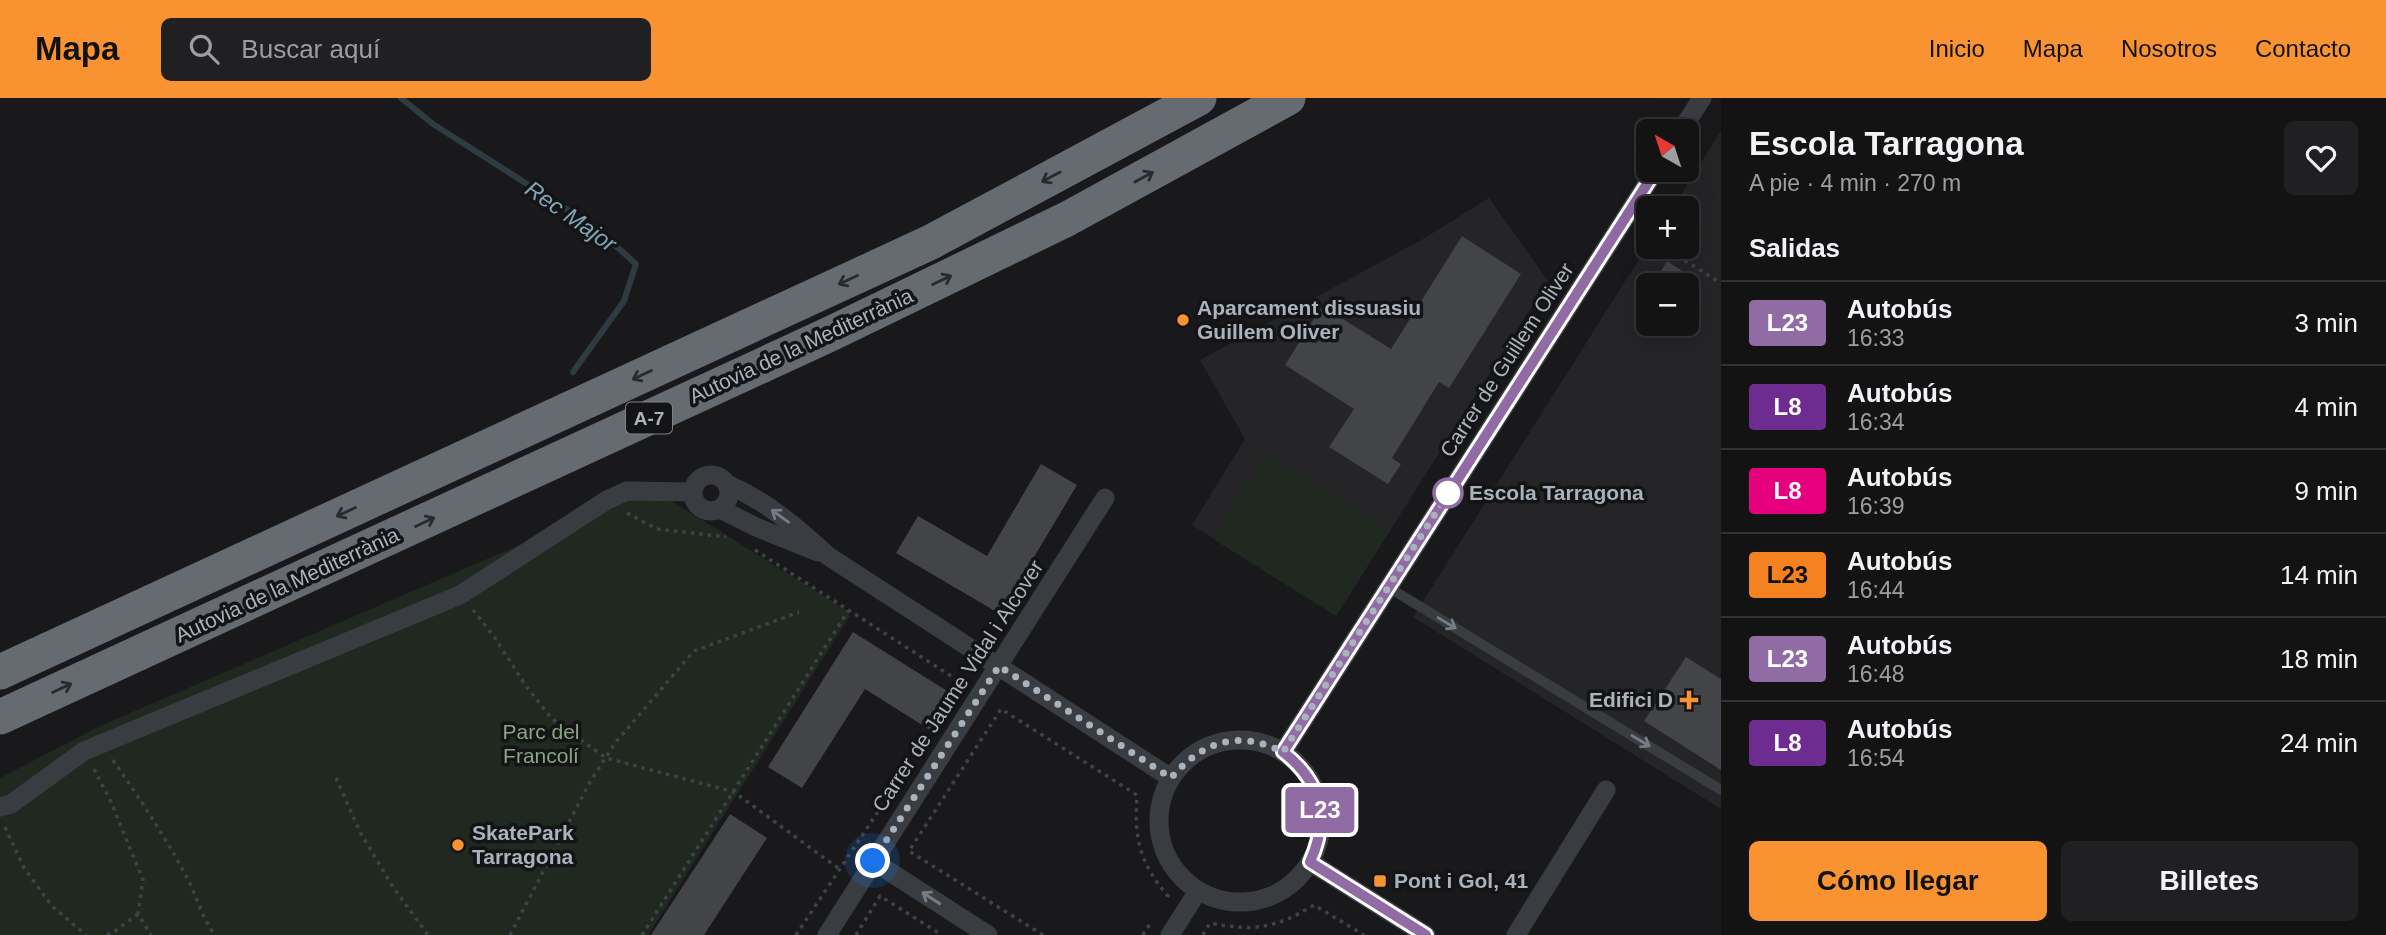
<!DOCTYPE html>
<html lang="es">
<head>
<meta charset="utf-8">
<style>
  :root { --surface:#131314; --page:#202022; --text:#f1f3f6; --muted:#9d9ea0; --line:#323234; --accent:#f99332 }
  body { margin:0; font-family:Helvetica,sans-serif; background:var(--page); color:var(--text); height:100vh; display:flex; flex-direction:column; font-size:26px; white-space:nowrap }
  * { box-sizing:border-box; margin:0 }
  p { font-size:23px; color:var(--muted) }
  .icon { flex:none; width:38px; height:38px; fill:none; stroke:currentColor; stroke-width:2; stroke-linecap:round; stroke-linejoin:round }
  .map { position:relative; flex:1; overflow:hidden }
  .drawer { display:flex; flex-direction:column; background:var(--surface); width:665px }
  .drawer>* { flex:none }
  .badge { padding:0 14px; border-radius:5px; font-size:24px; line-height:46px }
  .needle { width:46px; rotate:321deg }
  .tools { position:absolute; left:1636px; top:21px; display:grid; gap:14px }
  .tools a { display:grid; place-items:center; width:63px; height:63px; border-radius:10px; background:var(--surface); box-shadow:0 7px 28px #0002,0 0 0 2px var(--line); font-size:35px }
  .you { position:absolute; width:35px; height:35px; margin:-18px; border:5px solid #fff; border-radius:50%; background:#1a73e8; box-shadow:0 0 0 10px #1a73e833 }
  .map>.badge { position:absolute; translate:-50% -50%; box-shadow:0 0 0 4px #fff }
  h2 { padding:0 28px; font-size:26px; line-height:63px }
  .round { display:grid; place-items:center; flex:none; width:74px; height:74px; border-radius:10px; background:var(--page) }
  .head { display:flex; align-items:center; justify-content:space-between; height:119px; padding:0 28px }
  h1 { font-size:33px; font-weight:600; line-height:52px }
  .action { display:flex; gap:14px; margin-top:auto; padding:14px 28px }
  .action a { flex:1; height:80px; border-radius:10px; background:var(--accent); color:#111; font-size:28px; font-weight:600; line-height:80px; text-align:center }
  .action a+a { background:var(--page); color:var(--text) }
  ul { padding:0; list-style:none }
  li { display:flex; align-items:center; gap:21px; height:84px; padding:0 28px; border-top:2px solid var(--line) }
  li div { flex:1 }
  li b { display:block; font-size:26px }
  li em { font-style:normal }
  li .badge { min-width:77px; font-weight:700; text-align:center }
  header { display:flex; align-items:center; gap:42px; box-sizing:border-box; height:98px; padding:0 35px; background:var(--accent); color:#111 }
  header strong { font-size:33px }
  nav { display:flex; gap:38px; margin-inline-start:auto; font-size:24px }
  .search { width:490px; height:63px; background:var(--page); display:flex; align-items:center; gap:18px; box-sizing:border-box; padding:0 24px; border-radius:10px; color:var(--muted); font-size:26px }
  main { display:flex; flex:1; min-height:0 }
  .map>svg:first-child { display:block }
  .built { fill:#252528; fill-rule:evenodd }
  .green { fill:#202920 }
  .lines { fill:none; stroke-linecap:round; stroke-linejoin:round }
  .stream { stroke:#2e3b40; stroke-width:6 }
  .building { fill:#434448 }
  .path { stroke:#3f4347; stroke-width:3.5; stroke-dasharray:3.5 5; stroke-linecap:butt }
  .lane { stroke:#393c40; stroke-width:10 }
  .street { stroke:#393c40; stroke-width:19 }
  .highway { stroke:#656b71; stroke-width:35 }
  .oneway { stroke:#282a2d }
  .oneway2 { stroke:#777d84 }
  .line-casing { stroke:#fff; stroke-width:16 }
  .line { stroke:#906ba4; stroke-width:10 }
  .walk { stroke:#aab3bb; stroke-width:7; stroke-dasharray:0 12.6 }
  .poi-dot { fill:#f99332; stroke:#141416; stroke-width:2.5 }
  .stop-dot { fill:#fff; stroke:#906ba4; stroke-width:3.5 }
  .labels { text-anchor:middle; stroke-width:7; stroke-linejoin:round; paint-order:stroke }
  .shield { fill:#141416; stroke:#7d838a; stroke-width:2 }
  .shield-label { font-size:19px; font-weight:bold; fill:#aab3bb }
  .poi-label { font-size:21px; font-weight:bold; fill:#aab3bb; stroke:#141416; text-anchor:start }
  .street-label { font-size:21px; fill:#aab3bb; stroke:#141416 }
  .stop-label { font-size:21px; font-weight:bold; fill:#aab3bb; stroke:#141416; text-anchor:start }
  .park-label { font-size:21px; fill:#85a781; stroke:#141416 }
  .water-label { font-size:23px; font-style:italic; fill:#81a7b7; stroke:#141416 }
</style>
</head>
<body>
<header>
<strong>Mapa</strong>
<div class="search"><svg class="icon" aria-label="search" viewBox="0 0 24 24"><circle cx="10" cy="10" r="6"/><path d="M15 15l6 6"/></svg>Buscar aquí</div>
<nav><a>Inicio</a><a>Mapa</a><a>Nosotros</a><a>Contacto</a></nav>
</header>
<main>
<div class="map">
<svg width="1721" height="837" viewBox="0 0 1721 837">
  <rect width="100%" height="100%" fill="#19191b"/>
  <!-- built -->
  <path class="built" d="M1721 33V711L1413 519 1648 147 1687 149V110H1672ZM1648 187H1687V226H1648Z
    M1489 100 1548 183 1336 518 1192 427 1245 341 1200 262 1423 141Z"/>
  <!-- green -->
  <path class="green" d="M1266 355 1390 433 1336 518 1213 441Z
    M657 394 848 513 847 515 850 518 648 837H0V680L100 628 633 398Z"/>
  <g class="lines">
    <!-- stream -->
    <path class="stream" d="M401 0 433 26 596 130 636 166 624 203 573 274"/>
  </g>
  <!-- building -->
  <path class="building" d="M1462 138 1521 176 1449 290 1439 284 1392 360 1401 366 1388 386 1329 349 1354 311 1285 267 1322 208 1391 251Z
    M1667 163 1687 176 1680 187H1653Z
    M1041 366 1077 387 1000 516 896 455 918 418 987 458Z
    M853 534 952 596 930 632 865 591 802 690 768 669Z
    M1686 559 1721 581V672L1644 623Z
    M730 716 767 740 704 837H651Z"/>
  <g class="lines">
    <!-- path -->
    <path class="path" d="M1646 138 1648 140
      M1663 149 1721 185
      M627 415 657 431 726 439
      M755 452 962 585 961 587
      M473 512 495 540 526 588 552 621 606 660 734 694 838 770
      M113 662C139 700 165 738 186 778 197 798 201 819 215 837
      M94 671 111 704 143 782 138 816 151 837
      M336 680 360 734 393 789 428 837
      M5 729 24 770 52 808 86 837
      M107 837 115 833 138 816
      M510 837 590 684 615 645 694 553 799 514
      M642 837 848 513
      M796 837 911 664
      M856 837 880 798 942 837
      M1043 837 909 753 1001 611 1137 697C1134 740 1139 764 1168 798L1167 800
      M1143 837 1151 824
      M1203 837 1210 825C1254 834 1276 830 1314 807L1364 837"/>
    <!-- lane -->
    <path class="lane" d="M1388 489 1721 692"/>
    <!-- street -->
    <path class="street" d="M1681 33 1702 0
      M693 395a18 18 0 1 1 36 0a18 18 0 1 1-36 0Z
      M727 386C766 403 798 430 828 458L1171 680
      M720 411 756 429 818 454
      M1159 723a81 81 0 1 1 162 0a81 81 0 1 1-162 0Z
      M1283 654 1656 72
      M0 709 11 706 84 653 460 497 607 402 627 393 693 394
      M873 763 988 837
      M1310 764 1426 837
      M827 837 1105 400
      M1170 837 1198 793
      M1516 837 1606 692"/>
    <!-- highway -->
    <path class="highway" d="M0 574 931 144 1199 0
      M0 619 830 236 1067 121 1288 0"/>
  </g>
  <!-- one-way arrows -->
  <defs><path id="oneway-shaft" d="M-6 0H5M1.5-3L5.5 0L1.5 3" fill="none" stroke-width="1.6" stroke-linecap="round" stroke-linejoin="round" transform="scale(1.75)"/></defs>
  <g class="oneway">
    <use href="#oneway-shaft" transform="translate(1051 79) rotate(152)"/>
    <use href="#oneway-shaft" transform="translate(1144 79) rotate(-29)"/>
    <use href="#oneway-shaft" transform="translate(848 182) rotate(155)"/>
    <use href="#oneway-shaft" transform="translate(942 182) rotate(-26)"/>
    <use href="#oneway-shaft" transform="translate(642 277) rotate(155)"/>
    <use href="#oneway-shaft" transform="translate(346 414) rotate(155)"/>
    <use href="#oneway-shaft" transform="translate(425 424) rotate(-25)"/>
    <use href="#oneway-shaft" transform="translate(62 590) rotate(-25)"/>
  </g>
  <g class="oneway2">
    <use href="#oneway-shaft" transform="translate(780 418) rotate(-144)"/>
    <use href="#oneway-shaft" transform="translate(1447 525) rotate(31)"/>
    <use href="#oneway-shaft" transform="translate(1641 643) rotate(31)"/>
    <use href="#oneway-shaft" transform="translate(931 800) rotate(-147)"/>
  </g>
  <g class="lines">
    <!-- line casing -->
    <g class="line-casing">
      <path id="line" d="M1426 837 1310 764C1330 720 1321 683 1283 654L1656 72"/>
    </g>
    <!-- line -->
    <use href="#line" class="line"/>
    <!-- walk -->
    <path class="walk" d="M873 763 999 568 1171 680C1202 644 1238 631 1283 654L1451 391 1448 395"/>
  </g>
  <!-- markers -->
  <g class="poi-dot">
    <circle cx="1183" cy="222" r="7"/>
    <path d="M1685.5 591.5h7v7h7v7h-7v7h-7v-7h-7v-7h7z"/>
    <circle cx="458" cy="747" r="7"/>
    <rect x="1373" y="776" width="14" height="14" rx="3.5"/>
  </g>
  <circle class="stop-dot" cx="1448" cy="395" r="14"/>
  <g class="labels">
    <!-- shield labels -->
    <rect class="shield" x="626" y="304.5" width="46" height="31" rx="5"/>
    <g class="shield-label">
      <text x="649" y="327">A-7</text>
    </g>
    <!-- poi labels -->
    <g class="poi-label">
      <text x="1197" y="217">Aparcament dissuasiu<tspan x="1197" dy="24">Guillem Oliver</tspan></text>
      <text x="1673" y="609" text-anchor="end">Edifici D</text>
      <text x="472" y="742">SkatePark<tspan x="472" dy="24">Tarragona</tspan></text>
      <text x="1394" y="790">Pont i Gol, 41</text>
    </g>
    <!-- street labels -->
    <g class="street-label">
      <text transform="translate(801 248) rotate(-25)" y="7">Autovia de la Mediterrània</text>
      <text transform="translate(1507 262) rotate(-57)" y="7">Carrer de Guillem Oliver</text>
      <text transform="translate(287 487) rotate(-25)" y="7">Autovia de la Mediterrània</text>
      <text transform="translate(958 588) rotate(-57)" y="7">Carrer de Jaume Vidal i Alcover</text>
    </g>
    <!-- stop labels -->
    <g class="stop-label">
      <text x="1469" y="402">Escola Tarragona</text>
    </g>
    <!-- park labels -->
    <g class="park-label">
      <text x="541" y="641">Parc del<tspan x="541" dy="24">Francolí</tspan></text>
    </g>
    <!-- water labels -->
    <g class="water-label">
      <text transform="translate(571 118) rotate(35)" y="8">Rec Major</text>
    </g>
  </g>
</svg>
<div class="tools">
<a><svg class="needle" viewBox="-14 -14 28 28"><path d="M0-13l5 13h-10z" fill="#e53935"/><path d="M0 13l5-13h-10z" fill="#9d9ea0"/></svg></a>
<a>+</a>
<a>−</a>
</div>
<div class="you" style="left:873px;top:763px"></div>
<b class="badge" style="left:1320px;top:712px;background:#906ba4;color:#fff">L23</b>
</div>
<section class="drawer">
<div class="head"><div><h1>Escola Tarragona</h1><p>A pie · 4 min · 270 m</p></div><a class="round"><svg class="icon" aria-label="heart" viewBox="0 0 24 24"><path d="M12 20l-8-8c-3-5 5-10 8-4 3-6 11-1 8 4z"/></svg></a></div>
<h2>Salidas</h2>
<ul>
<li><span class="badge" style="background:#906ba4;color:#fff">L23</span><div><b>Autobús</b><p>16:33</p></div><em>3 min</em></li>
<li><span class="badge" style="background:#6f2c90;color:#fff">L8</span><div><b>Autobús</b><p>16:34</p></div><em>4 min</em></li>
<li><span class="badge" style="background:#e6007e;color:#fff">L8</span><div><b>Autobús</b><p>16:39</p></div><em>9 min</em></li>
<li><span class="badge" style="background:#f58220;color:#111">L23</span><div><b>Autobús</b><p>16:44</p></div><em>14 min</em></li>
<li><span class="badge" style="background:#906ba4;color:#fff">L23</span><div><b>Autobús</b><p>16:48</p></div><em>18 min</em></li>
<li><span class="badge" style="background:#6f2c90;color:#fff">L8</span><div><b>Autobús</b><p>16:54</p></div><em>24 min</em></li>
</ul>
<div class="action"><a>Cómo llegar</a><a>Billetes</a></div>
</section>
</main>
</body>
</html>
